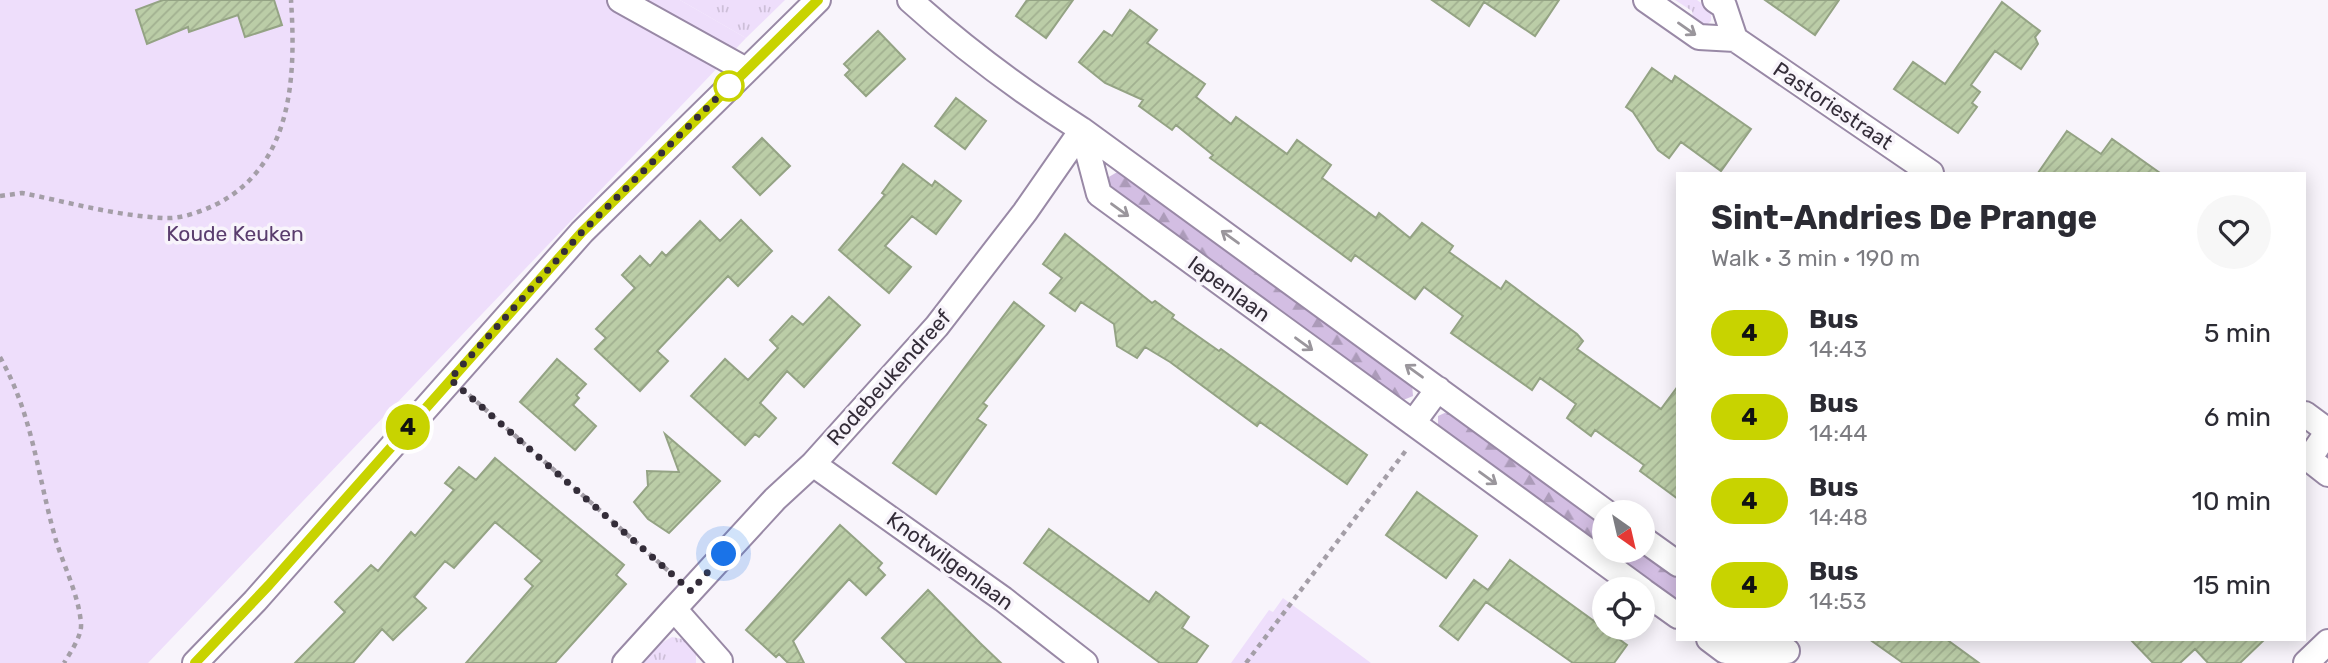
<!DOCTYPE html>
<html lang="en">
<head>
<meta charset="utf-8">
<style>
  :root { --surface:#fff; --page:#f7f7f7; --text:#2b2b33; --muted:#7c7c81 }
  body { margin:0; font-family:Rubik,sans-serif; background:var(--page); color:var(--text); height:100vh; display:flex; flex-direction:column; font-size:26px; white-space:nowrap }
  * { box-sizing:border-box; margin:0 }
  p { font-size:23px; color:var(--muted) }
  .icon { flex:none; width:38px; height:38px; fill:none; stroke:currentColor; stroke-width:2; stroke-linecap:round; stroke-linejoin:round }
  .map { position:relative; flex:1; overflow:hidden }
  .panel { position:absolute; left:1676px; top:172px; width:630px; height:469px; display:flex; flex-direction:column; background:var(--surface); border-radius:0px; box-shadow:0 4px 18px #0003 }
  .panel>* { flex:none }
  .badge { padding:0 14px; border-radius:23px; font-size:24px; line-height:46px }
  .needle { width:46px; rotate:146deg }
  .controls { position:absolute; left:1592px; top:500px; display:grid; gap:14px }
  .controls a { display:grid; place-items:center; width:63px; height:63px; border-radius:50%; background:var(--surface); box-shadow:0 4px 18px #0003; font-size:35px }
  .you { position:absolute; width:35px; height:35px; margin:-18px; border:5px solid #fff; border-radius:50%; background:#1a73e8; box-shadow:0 0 0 10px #1a73e833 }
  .map>.badge { position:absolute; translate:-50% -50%; box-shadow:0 0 0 4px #fff }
  .round { display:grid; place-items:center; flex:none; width:74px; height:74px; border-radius:37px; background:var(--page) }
  .headline { display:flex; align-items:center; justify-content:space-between; height:119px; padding:0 35px }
  h1 { font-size:33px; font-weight:700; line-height:52px }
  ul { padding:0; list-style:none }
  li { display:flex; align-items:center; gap:21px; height:84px; padding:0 35px }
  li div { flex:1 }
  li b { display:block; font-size:26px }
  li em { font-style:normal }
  li .badge { min-width:77px; font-weight:700; text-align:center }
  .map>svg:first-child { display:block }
  .grass { fill:url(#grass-tufts) }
  .forest { fill:url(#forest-firs) }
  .park { fill:#eedefb }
  .building { fill:url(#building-hatch); stroke:#94a384; stroke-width:2 }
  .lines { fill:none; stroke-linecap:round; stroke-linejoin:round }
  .street-casing { stroke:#9989a6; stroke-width:28 }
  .path { stroke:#a49ea7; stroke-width:4.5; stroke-dasharray:5 5; stroke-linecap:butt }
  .street { stroke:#fff; stroke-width:24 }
  .oneway { stroke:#9a969c }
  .line-casing { stroke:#fff; stroke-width:16 }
  .line { stroke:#c8d300; stroke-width:10 }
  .walk { stroke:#342d39; stroke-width:7; stroke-dasharray:0 12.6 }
  .stop-dot { fill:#fff; stroke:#c8d300; stroke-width:3.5 }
  .labels { text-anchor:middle; stroke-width:7; stroke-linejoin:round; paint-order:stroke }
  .street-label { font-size:21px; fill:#342d39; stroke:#f8f4fb }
  .park-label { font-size:21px; fill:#5a3d6e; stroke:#f8f4fb }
</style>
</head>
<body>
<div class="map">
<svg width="2328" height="663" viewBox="0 0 2328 663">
  <defs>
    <pattern id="grass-tufts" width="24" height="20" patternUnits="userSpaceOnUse" patternTransform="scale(1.75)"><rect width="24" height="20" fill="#eedefb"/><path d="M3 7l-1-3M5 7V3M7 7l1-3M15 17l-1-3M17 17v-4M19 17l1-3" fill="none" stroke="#cdbfd8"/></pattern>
    <pattern id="forest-firs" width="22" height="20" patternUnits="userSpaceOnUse" patternTransform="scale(1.75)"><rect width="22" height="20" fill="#d3bee3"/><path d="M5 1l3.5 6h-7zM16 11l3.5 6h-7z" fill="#ac9bb9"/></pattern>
    <pattern id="building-hatch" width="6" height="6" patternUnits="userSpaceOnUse" patternTransform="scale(1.75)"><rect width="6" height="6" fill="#bbcda7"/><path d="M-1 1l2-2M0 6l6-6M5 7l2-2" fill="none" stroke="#a1b090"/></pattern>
  </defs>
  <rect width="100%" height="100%" fill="#f8f4fb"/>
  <!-- grass -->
  <path class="grass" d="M680 0H785L746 38Z
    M1675 0H1697L1711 10V21L1705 26 1694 23 1692 11Z
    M672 637 687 640 696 653V663H643L663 642Z"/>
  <!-- forest -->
  <path class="forest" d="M1119 171 1412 384 1413 396 1401 401 1110 188 1107 178Z
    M1449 411 1605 524V550L1438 427V416Z
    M1606 551H1641L1678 578V604Z"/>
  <!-- park -->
  <path class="park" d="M0 0H680L746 38 148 663H0Z
    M1283 598 1371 663H1231L1269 610 1273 612Z"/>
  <!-- building -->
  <path class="building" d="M163 0H274L282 25 245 37 238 15 189 32 188 27 147 44 136 10Z
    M1027 0H1073L1046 38 1016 16Z
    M1432 0H1559L1535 36 1484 2 1469 26Z
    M1765 0H1839L1815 35Z
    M2002 2 2040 31 2035 37 2038 44 2021 69 1995 51 1971 85 1980 92 1972 103 1977 107 1958 133 1894 89 1913 62 1945 84Z
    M1130 10 1157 30 1147 43 1205 84 1196 97 1231 124 1236 117 1287 154 1297 140 1331 165 1322 178 1376 218 1379 213 1410 238 1422 223 1453 246 1449 252 1501 289 1506 281 1577 334 1583 341 1577 349 1661 409 1678 386V499L1640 471 1644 465 1595 430 1591 436 1567 418 1576 404 1540 378 1532 390 1451 333 1463 316 1424 287 1415 299 1355 255 1351 261 1210 158 1213 155 1176 125 1172 130 1139 106 1143 100 1105 83 1079 62 1104 31 1112 36Z
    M878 31 905 59 866 96 845 75 850 70 844 64Z
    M1652 68 1672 82 1675 76 1751 129 1721 171 1681 142 1669 158 1658 150 1633 112 1626 107Z
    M956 98 986 121 965 149 935 126Z
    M2067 131 2101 154 2112 139 2160 173H2038Z
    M762 138 790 166 760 195 733 167Z
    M903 164 932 186 935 181 961 201 936 234 912 216 885 246 911 267 889 293 839 250 885 195 882 193Z
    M741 220 772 251 738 286 728 276 657 351 668 361 640 391 595 349 606 338 596 329 635 288 622 275 640 256 650 266 662 252 666 256 700 221 720 241Z
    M1065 234 1152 303 1155 301 1174 315 1172 318 1219 351 1221 349 1367 455 1347 484 1260 422 1257 426 1170 362 1145 347 1137 358 1117 346 1114 324 1081 302 1075 311 1050 293 1062 278 1043 264Z
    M829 297 860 325 804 387 787 371 760 403 776 418 759 437 755 434 745 445 691 396 725 359 748 380 778 348 770 340 792 316 803 325Z
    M1014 302 1044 326 983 403 987 406 977 419 986 425 936 494 893 463Z
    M557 359 586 384 576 395 579 398 573 405 596 426 575 450 520 402Z
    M665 434 720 481 669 533 648 519 634 502 648 486 647 471 679 472Z
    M495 458 624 565 616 575 626 584 555 663H466L533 586 525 579 542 561 495 522 454 568 445 561 414 597 426 608 393 640 382 629 353 663H295L345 612 335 602 371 565 378 571 411 532 415 536 454 490 445 483 459 467 476 480Z
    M1417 492 1477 536 1446 578 1386 535Z
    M840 525 882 563 878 568 885 575 866 595 849 579 793 641 804 663H788L779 654 776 657 746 630Z
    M1049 529 1149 602 1156 592 1189 617 1182 628 1208 646 1196 663H1160L1024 563Z
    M1510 560 1627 645 1614 663H1573L1486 602 1458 640 1440 626 1474 580 1488 590Z
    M928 590 980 643 1001 663H907L882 638Z
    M1869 639H1946L1979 663H1903Z
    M2130 639H2265L2240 663H2208L2195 649 2180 663H2153Z"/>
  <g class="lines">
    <!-- street casing -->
    <g class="street-casing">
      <path id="street" d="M620 0 746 70
        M910 0C964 49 1021 91 1082 130L1607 513
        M1646 0 1699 37 1735 39 1931 173
        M1715 0 1724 6 1735 39
        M1082 130 1099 194 1642 590
        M2305 414 2328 431
        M1413 423 1438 389
        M2305 456 2328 474
        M2309 459 2328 431
        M813 464 1003 599 1085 663
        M1643 539 1678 564
        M1643 591 1678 616
        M674 609 775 499 813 464 937 326 1025 212 1082 130
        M1709 639 1725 651H1787
        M195 663 255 601 582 232 818 0
        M625 663 674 609 720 661 718 663
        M2306 663 2328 642"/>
    </g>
    <!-- path -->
    <path class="path" d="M0 196 22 193C68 202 117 216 164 218 181 219 200 212 215 205 293 166 296 77 291 0
      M0 357C33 416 37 473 55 537 63 565 79 595 81 624 82 636 70 653 64 663
      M469 395 672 574
      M1246 663 1407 449"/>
    <!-- street -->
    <use href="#street" class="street"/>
  </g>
  <!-- one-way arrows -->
  <defs><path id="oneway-shaft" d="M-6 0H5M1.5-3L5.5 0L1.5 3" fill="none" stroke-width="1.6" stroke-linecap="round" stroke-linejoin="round" transform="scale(1.75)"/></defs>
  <g class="oneway">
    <use href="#oneway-shaft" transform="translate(1687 29) rotate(35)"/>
    <use href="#oneway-shaft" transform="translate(1120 210) rotate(36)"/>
    <use href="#oneway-shaft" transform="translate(1230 237) rotate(-144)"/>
    <use href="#oneway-shaft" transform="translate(1304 344) rotate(36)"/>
    <use href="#oneway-shaft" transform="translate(1414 371) rotate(-144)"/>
    <use href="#oneway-shaft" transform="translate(1488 478) rotate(36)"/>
  </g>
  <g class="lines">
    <!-- line casing -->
    <g class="line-casing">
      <path id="line" d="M195 663 269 585 582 232 818 0"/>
    </g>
    <!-- line -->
    <use href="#line" class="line"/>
    <!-- walk -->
    <path class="walk" d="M724 554 691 591 450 379 582 232 729 86"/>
  </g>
  <!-- markers -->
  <circle class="stop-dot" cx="729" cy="86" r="14"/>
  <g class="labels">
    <!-- street labels -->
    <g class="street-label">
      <text transform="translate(1833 106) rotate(34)" y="7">Pastoriestraat</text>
      <text transform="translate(1229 289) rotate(36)" y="7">Iepenlaan</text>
      <text transform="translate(889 378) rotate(-48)" y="7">Rodebeukendreef</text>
      <text transform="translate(950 561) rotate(36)" y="7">Knotwilgenlaan</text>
    </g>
    <!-- park labels -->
    <g class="park-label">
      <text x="235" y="241">Koude Keuken</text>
    </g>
  </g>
</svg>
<div class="controls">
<a><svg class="needle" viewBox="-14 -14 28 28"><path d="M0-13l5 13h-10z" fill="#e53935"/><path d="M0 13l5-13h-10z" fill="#7c7c81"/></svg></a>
<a><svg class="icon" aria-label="locate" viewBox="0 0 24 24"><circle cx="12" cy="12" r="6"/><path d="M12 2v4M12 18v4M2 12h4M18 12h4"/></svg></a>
</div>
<div class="you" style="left:724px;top:554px"></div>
<b class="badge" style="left:408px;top:427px;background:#c8d300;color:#111">4</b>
<section class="panel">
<div class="headline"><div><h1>Sint-Andries De Prange</h1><p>Walk · 3 min · 190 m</p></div><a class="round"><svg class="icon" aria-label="heart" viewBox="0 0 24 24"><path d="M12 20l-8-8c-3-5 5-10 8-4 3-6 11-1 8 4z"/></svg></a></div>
<ul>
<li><span class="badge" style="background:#c8d300;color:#111">4</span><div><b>Bus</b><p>14:43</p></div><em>5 min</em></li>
<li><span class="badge" style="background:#c8d300;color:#111">4</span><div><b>Bus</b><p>14:44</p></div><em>6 min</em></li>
<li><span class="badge" style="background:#c8d300;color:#111">4</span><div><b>Bus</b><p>14:48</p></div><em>10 min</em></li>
<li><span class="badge" style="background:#c8d300;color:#111">4</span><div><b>Bus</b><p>14:53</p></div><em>15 min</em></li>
</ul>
</section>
</div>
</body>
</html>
